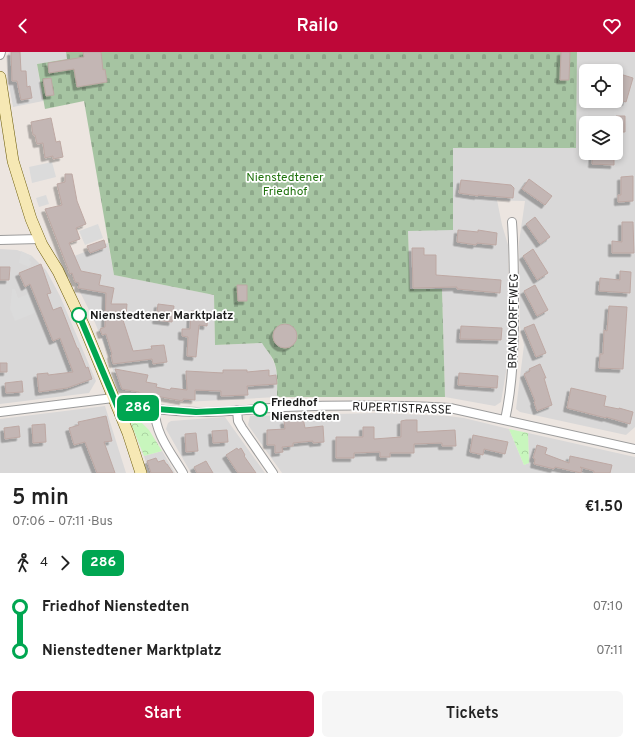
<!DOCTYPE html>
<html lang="en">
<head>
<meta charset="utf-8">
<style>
  :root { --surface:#fff; --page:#f6f6f6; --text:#222; --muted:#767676; --accent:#be0738 }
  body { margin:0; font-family:Overpass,sans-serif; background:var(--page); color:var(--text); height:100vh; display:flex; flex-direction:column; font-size:15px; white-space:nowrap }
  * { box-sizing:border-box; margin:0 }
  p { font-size:13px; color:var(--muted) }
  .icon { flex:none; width:22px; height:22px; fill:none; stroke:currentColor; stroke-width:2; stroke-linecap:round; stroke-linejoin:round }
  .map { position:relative; height:421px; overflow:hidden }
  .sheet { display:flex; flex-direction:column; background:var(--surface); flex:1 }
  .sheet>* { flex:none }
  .badge { padding:0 8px; border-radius:6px; font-size:14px; line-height:26px }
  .controls { position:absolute; left:579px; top:12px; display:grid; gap:8px }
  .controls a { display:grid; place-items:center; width:44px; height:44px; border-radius:6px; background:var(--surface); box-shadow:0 2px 6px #0003; font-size:20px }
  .map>.badge { position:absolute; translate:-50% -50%; box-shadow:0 0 0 2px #fff }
  .legs { display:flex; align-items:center; gap:6px; height:44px; padding:0 12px; font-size:13px }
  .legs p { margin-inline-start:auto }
  .summary { display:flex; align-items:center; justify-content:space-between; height:68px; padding:0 12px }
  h1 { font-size:22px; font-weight:600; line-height:30px }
  .button { display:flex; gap:8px; margin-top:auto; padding:8px 12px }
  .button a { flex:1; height:46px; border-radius:6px; background:var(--accent); color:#fff; font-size:16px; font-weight:600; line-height:46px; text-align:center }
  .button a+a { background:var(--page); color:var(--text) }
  ul { padding:0 12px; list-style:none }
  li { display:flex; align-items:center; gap:14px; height:44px; font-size:15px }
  li i { display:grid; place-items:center; width:6px; height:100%; margin:0 5px; background:currentColor }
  li i::after { content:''; width:10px; height:10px; margin:-5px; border:3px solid; border-radius:50%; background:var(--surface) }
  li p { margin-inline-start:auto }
  li:first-child i { background:linear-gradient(#0000 50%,currentColor 0) }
  li:last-child i { background:linear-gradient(currentColor 50%,#0000 0) }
  header { display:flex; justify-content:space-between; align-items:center; height:52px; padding:0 12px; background:var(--accent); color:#fff; font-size:18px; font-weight:600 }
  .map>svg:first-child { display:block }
  .residential { fill:#d9d8d8; fill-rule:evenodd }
  .cemetery { fill:url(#cemetery-stones) }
  .park { fill:url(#park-crowns) }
  .parking { fill:#dbdbdb }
  .building { fill:#c3b6b4; stroke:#bda8a3; filter:url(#shadow) }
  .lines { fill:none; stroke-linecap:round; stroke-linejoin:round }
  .street-casing { stroke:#9c9c9c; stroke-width:10 }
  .secondary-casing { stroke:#6b5b08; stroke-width:12 }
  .street { stroke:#fff; stroke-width:8 }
  .secondary { stroke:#f6e8b4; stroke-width:11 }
  .line-1-casing { stroke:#fff; stroke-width:9 }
  .line-1 { stroke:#00a651; stroke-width:6 }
  .stop-1-dot { fill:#fff; stroke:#00a651; stroke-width:2 }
  .labels { text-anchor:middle; stroke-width:3.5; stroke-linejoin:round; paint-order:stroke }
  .park-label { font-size:12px; fill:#21730f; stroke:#fff }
  .stop-label { font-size:12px; font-weight:bold; fill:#1b1b1b; stroke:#fff; text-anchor:start }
  .street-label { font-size:12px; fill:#1b1b1b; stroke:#fff }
</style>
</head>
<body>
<header><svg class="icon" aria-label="back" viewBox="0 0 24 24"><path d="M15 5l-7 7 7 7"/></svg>Railo<svg class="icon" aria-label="heart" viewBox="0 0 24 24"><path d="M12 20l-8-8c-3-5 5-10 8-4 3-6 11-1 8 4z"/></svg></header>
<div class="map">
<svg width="635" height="421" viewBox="0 0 635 421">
  <defs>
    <pattern id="cemetery-stones" width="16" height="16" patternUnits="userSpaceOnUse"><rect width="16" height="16" fill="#a6c4a2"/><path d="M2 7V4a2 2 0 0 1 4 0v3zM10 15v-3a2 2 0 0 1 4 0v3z" fill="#8ea88b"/></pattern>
    <pattern id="park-crowns" width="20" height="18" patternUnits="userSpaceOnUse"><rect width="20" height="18" fill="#c8f6bd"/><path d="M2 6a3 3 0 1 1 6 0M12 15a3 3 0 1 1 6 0" fill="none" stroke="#abd2a2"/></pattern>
    <filter id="shadow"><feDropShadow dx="-3.5" dy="3.5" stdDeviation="0" flood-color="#0004"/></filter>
  </defs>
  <rect width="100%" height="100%" fill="#ece5e0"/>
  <!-- residential -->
  <path class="residential" d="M9 0H66L67 7 37 12 43 49 13 55 9 33 7 5Z
    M577 0H635V375L626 383 520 360 516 357 524 293 520 275 519 190 525 149 497 148 502 173 508 193 509 279 507 314 501 350 495 354 445 345 442 237H410L408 178H453V96L576 95ZM586 19H616V49H586ZM586 71H616V101H586Z
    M108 191 114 223 214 243 215 293 262 291 271 304 275 313 277 323V345L184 350 119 338 108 302 93 266 64 208Z
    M0 197 17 198 32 204 46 218 60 244 96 329 89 341 0 352Z
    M105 354 126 421H0V367Z
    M376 361 448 364 464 366 509 377 524 413 529 411 528 381 635 405V421H282L248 373 250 364Z
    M225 365 265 421H191L166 377 168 371 171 369Z
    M162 399 175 421H149L144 404Z"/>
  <!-- cemetery -->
  <path class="cemetery" d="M66 0H577L576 96H453V178L408 179 410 237H442L445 345H277C277 331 279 316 271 304 268 299 264 295 262 291L215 293 214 243 114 223 84 49 45 57 37 12 67 7Z"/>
  <!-- park -->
  <path class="park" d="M134 363 149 378 162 399 144 404 130 369 132 364Z
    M509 377 528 381 529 411 524 413Z"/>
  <!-- parking -->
  <path class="parking" d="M52 110 56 125 32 131 29 115Z
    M46 143 49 152 39 155 36 146Z
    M98 172 103 186 85 193 79 179Z
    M21 199 32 204 29 208 32 210 29 215 19 211Z
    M12 237H15L18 246 28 242 35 261 15 269 10 257Z"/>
  <!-- building -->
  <path class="building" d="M11 0H20L21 19H26L27 35 30 34 32 46 21 48 17 29H12Z
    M83 0H101L103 18 105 17 107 30 77 35 74 17 49 21 48 11 84 5Z
    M561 0H570L569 28H560Z
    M620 22 633 26 626 50 616 47V25L619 26Z
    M51 26 54 43 46 44 43 27Z
    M616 64H625V80H616Z
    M51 66 56 90 60 89 63 105 53 107V104L45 106 43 91 37 92 35 83H33L31 70Z
    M593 101H614V113L592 112Z
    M65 122H72L77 149 86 172 76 176 80 187 69 191 81 219 101 223 99 233 114 236 111 252H127L126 265H122L133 299 152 297 151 294 164 293 167 310 153 312 152 307 113 312 111 303 112 302 106 282 102 283 100 277 105 275 106 241 78 236 79 231 75 230 72 221 70 222 45 157 62 153 57 132 65 130Z
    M633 124V149L618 150V143H621V125Z
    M529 127 552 144 545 153 522 137Z
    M461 128 511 133 514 136 513 146 478 143V144L459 141Z
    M535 165 550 185 540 192 526 172Z
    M622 170H633L634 201H612V189L622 190Z
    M458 178 478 180V178L497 181 496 193 477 191 476 193 457 190Z
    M104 188 106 195 90 201 87 194Z
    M412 196H424V203H436V223L501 228 500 241 457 237V235L413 236Z
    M533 197 548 221 537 228 523 204Z
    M41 212 51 241 47 242 53 258 61 255 77 296H78L86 316 88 315 92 327 67 336 39 340 37 322 48 321V323L73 320 60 286 53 289 30 232 25 235 19 221Z
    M0 215H10L9 228H0Z
    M620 219 631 220 630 241 599 239 600 226 620 228Z
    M237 233H247V249H238Z
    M535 233 548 258 537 264 524 239Z
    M158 252 174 254 172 270 156 268Z
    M609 254 627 255 623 317 599 316 600 302H603L604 278 607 279Z
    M191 259 208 260 207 274 199 273 196 305 187 304 188 285 182 284V277H190Z
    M273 284a12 12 0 1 1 24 0a12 12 0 1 1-24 0Z
    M534 272 546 301 536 305 524 276Z
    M461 274 502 276 501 288 460 287Z
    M0 311H7V320H0Z
    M540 312 546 326H544L552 353 537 359 534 350 535 349 524 322 530 319 529 317Z
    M115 317 148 323 146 330 157 332 156 335 170 338 171 336 187 338 186 319 223 321V318H247V320L269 318V324L276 323 277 332 247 334 248 343 221 344V339L195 338V348L183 347V349L139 341V340L122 337Z
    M459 321 498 324 497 336 458 333Z
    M22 329 23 340 6 341 5 331Z
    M571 336 606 344 604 354 619 357V356L633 360 630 372 606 365V366L567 356Z
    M106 364 112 389 104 390 115 421H97L85 390 74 393 69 376 79 373 78 370Z
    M303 366 305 376 323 374 324 390 313 391V389L293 391V394L282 395 283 400 275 401V393H267V378L285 377 284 369Z
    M406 368H417V380L455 378 456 394H442V391L414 392V401H390V405H380V400L354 401V406H336V385H363V375H374V387L401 385V369Z
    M45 372 46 390 33 391 32 373Z
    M19 374 20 385 5 387 4 376Z
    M227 378 228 390 213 391 212 379Z
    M196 381 198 399 186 400 185 382Z
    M473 383 508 390 505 402 484 397 483 403 470 400Z
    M537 393 547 396 545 402 569 411 570 404 612 413 610 421H594V419L580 415 582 417 581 421 555 415 554 417 534 412 535 407 533 406Z
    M237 396 238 398 241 396 245 403 244 404 256 421H238L226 403Z
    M156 406 158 410 164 408 166 412H167L173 421H151L147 409Z
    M206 409 213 421H197L194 415Z"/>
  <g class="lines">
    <!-- street casing -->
    <g class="street-casing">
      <path id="street" d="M0 3 1 0
        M0 188 39 187
        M118 356C144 354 170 360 197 360 226 360 256 357 285 355 340 353 395 353 450 356L635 397
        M155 357C154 381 172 402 183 421
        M237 358 238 369 242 376 273 421
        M0 360 113 346
        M505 368C513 331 514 293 514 255 514 227 514 198 512 170"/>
    </g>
    <!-- secondary casing -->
    <g class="secondary-casing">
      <path id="secondary" d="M0 25 13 109 31 167 42 193 58 219 84 274 128 381 141 421"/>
    </g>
    <!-- street -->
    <use href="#street" class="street"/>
    <!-- secondary -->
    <use href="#secondary" class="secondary"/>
  </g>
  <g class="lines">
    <!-- line-1 casing -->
    <g class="line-1-casing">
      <path id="line-1" d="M79 263 118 356 131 355 196 360 260 357"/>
    </g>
    <!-- line-1 -->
    <use href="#line-1" class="line-1"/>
  </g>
  <!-- markers -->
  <g class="stop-1-dot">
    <circle cx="79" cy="263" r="7"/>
    <circle cx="260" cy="357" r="7"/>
  </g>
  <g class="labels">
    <!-- park labels -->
    <g class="park-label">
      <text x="285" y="129">Nienstedtener<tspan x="285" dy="14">Friedhof</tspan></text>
    </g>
    <!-- stop labels -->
    <g class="stop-label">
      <text x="90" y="267">Nienstedtener Marktplatz</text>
      <text x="271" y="354">Friedhof<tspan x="271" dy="14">Nienstedten</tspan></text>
    </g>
    <!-- street labels -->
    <g class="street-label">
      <text transform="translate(513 269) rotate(-89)" y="4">BRANDORFFWEG</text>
      <text transform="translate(402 356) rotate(2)" y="4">RUPERTISTRASSE</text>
    </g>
  </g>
</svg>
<div class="controls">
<a><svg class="icon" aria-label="locate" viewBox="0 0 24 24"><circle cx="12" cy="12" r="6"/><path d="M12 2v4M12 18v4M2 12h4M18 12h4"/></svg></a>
<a><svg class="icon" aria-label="layers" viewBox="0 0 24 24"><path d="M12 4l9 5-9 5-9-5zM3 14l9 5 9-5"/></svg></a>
</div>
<b class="badge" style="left:138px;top:356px;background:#00a651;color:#fff">286</b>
</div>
<section class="sheet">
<div class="summary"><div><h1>5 min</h1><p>07:06 – 07:11 · Bus</p></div><b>€1.50</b></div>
<div class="legs"><svg class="icon" aria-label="walk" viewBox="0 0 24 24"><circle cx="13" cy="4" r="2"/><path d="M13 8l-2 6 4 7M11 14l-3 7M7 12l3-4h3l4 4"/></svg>4<svg class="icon" aria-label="forward" viewBox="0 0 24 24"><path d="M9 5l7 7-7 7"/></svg><b class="badge" style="background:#00a651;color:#fff">286</b></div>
<ul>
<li><i style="color:#00a651"></i><b>Friedhof Nienstedten</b><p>07:10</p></li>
<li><i style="color:#00a651"></i><b>Nienstedtener Marktplatz</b><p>07:11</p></li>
</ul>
<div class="button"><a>Start</a><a>Tickets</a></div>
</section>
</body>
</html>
